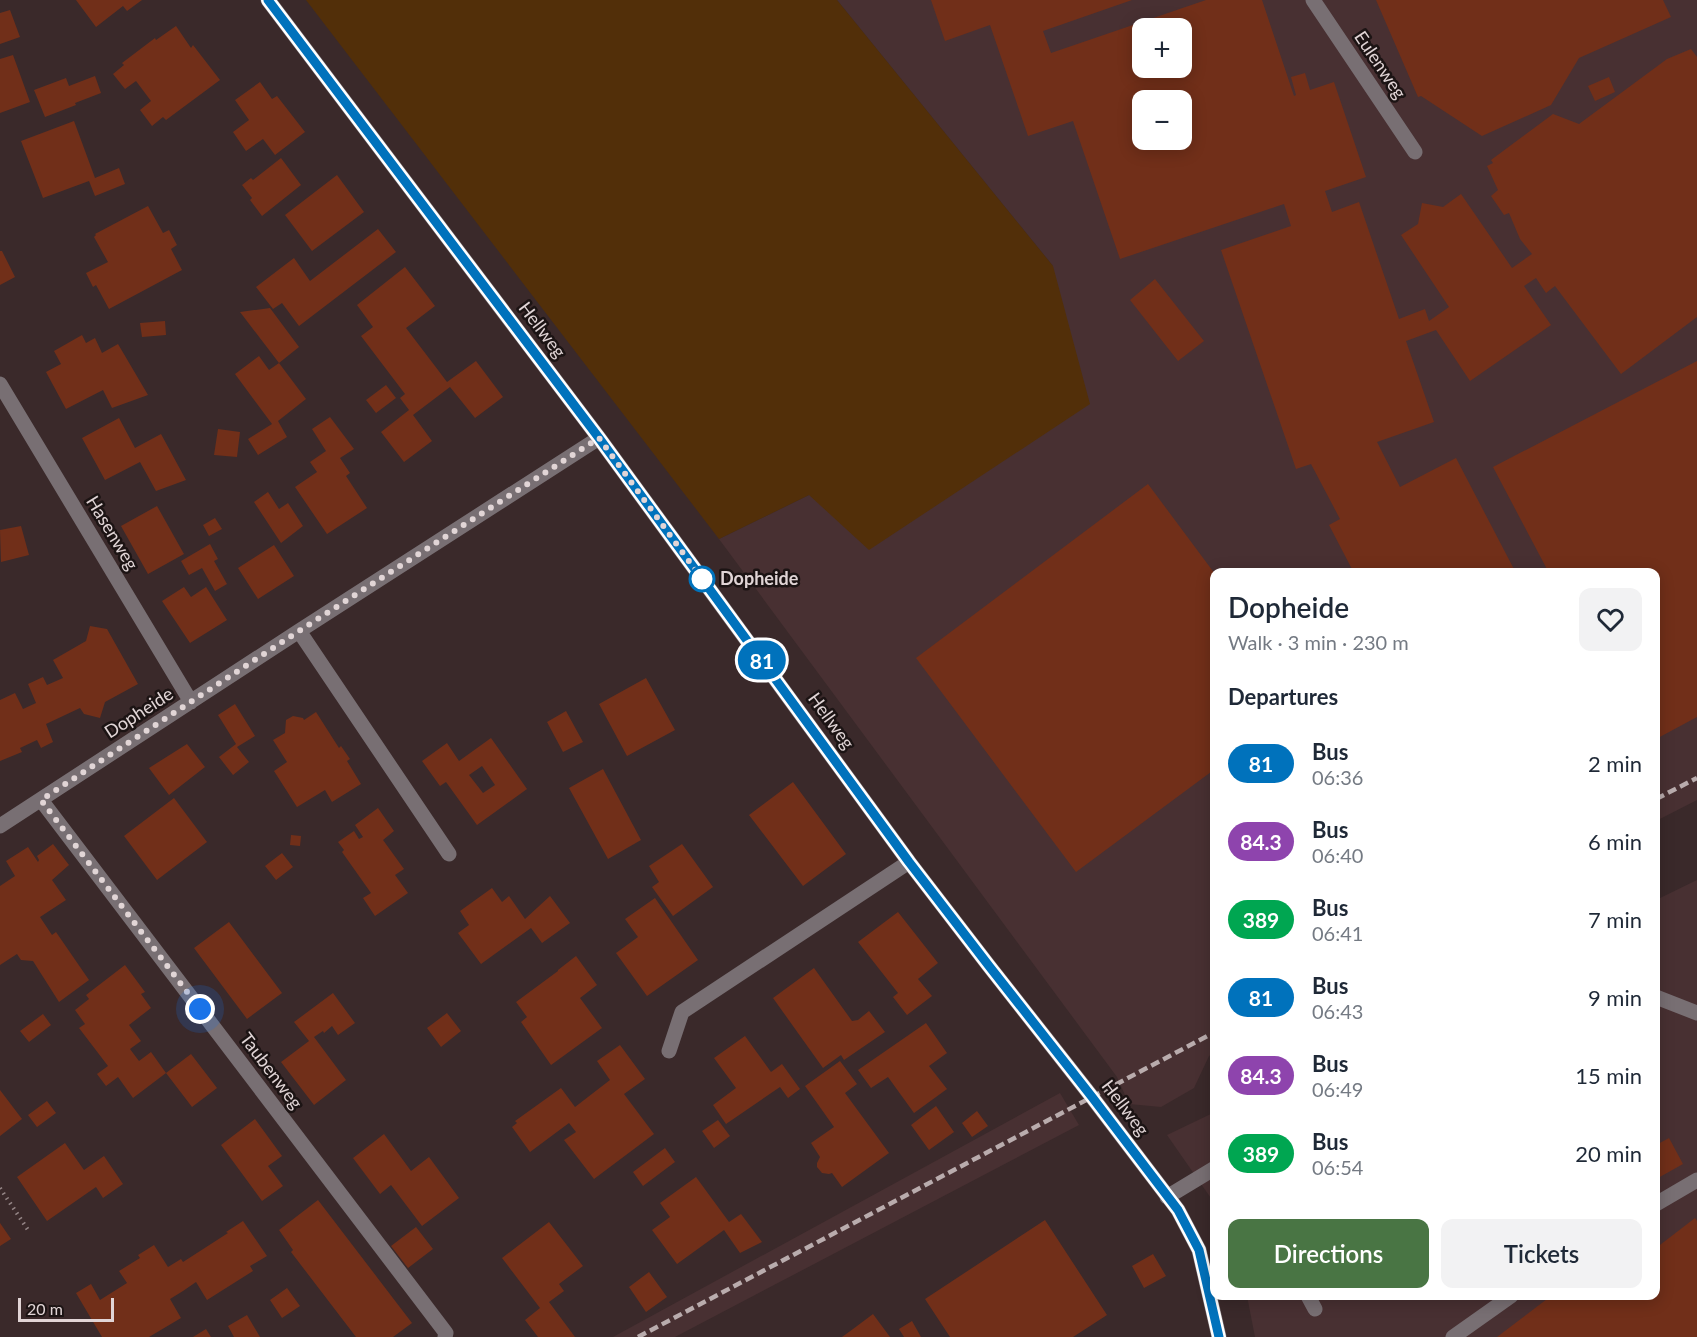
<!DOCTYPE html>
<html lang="en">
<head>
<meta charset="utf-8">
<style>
  :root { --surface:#fff; --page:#f2f2f3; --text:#1f2937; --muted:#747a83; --accent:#497544 }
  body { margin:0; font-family:Lato,sans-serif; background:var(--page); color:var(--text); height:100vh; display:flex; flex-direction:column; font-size:22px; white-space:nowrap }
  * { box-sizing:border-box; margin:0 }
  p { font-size:20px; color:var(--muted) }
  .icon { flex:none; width:33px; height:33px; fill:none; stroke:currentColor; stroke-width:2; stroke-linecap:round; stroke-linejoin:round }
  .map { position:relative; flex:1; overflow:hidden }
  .details { position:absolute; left:1210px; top:568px; width:450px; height:732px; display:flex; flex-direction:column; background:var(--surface); border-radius:12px; box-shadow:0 3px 15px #0003 }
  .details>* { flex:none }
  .badge { padding:0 12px; border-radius:20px; font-size:21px; line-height:39px }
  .controls { position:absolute; left:1132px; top:18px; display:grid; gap:12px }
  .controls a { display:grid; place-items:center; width:60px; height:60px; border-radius:12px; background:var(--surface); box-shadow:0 3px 15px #0003; font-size:30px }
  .scale { position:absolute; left:18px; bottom:15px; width:96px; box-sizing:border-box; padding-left:6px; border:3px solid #e1d5d6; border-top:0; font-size:16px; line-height:21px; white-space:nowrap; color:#e1d5d6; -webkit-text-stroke:4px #1c1414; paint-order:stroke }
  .you { position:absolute; width:30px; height:30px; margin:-15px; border:4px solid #fff; border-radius:50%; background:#1a73e8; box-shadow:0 0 0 9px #1a73e833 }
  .map>.badge { position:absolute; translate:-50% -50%; box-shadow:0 0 0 3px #fff }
  h2 { padding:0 18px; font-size:22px; line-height:54px }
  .round { display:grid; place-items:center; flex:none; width:63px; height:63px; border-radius:12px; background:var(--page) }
  .headline { display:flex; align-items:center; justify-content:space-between; height:102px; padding:0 18px }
  h1 { font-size:28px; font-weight:600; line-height:45px }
  .primary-button { display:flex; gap:12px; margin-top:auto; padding:12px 18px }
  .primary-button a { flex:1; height:69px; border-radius:12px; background:var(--accent); color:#fff; font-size:24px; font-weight:600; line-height:69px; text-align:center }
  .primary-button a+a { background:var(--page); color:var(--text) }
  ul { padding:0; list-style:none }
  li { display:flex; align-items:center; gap:18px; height:78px; padding:0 18px }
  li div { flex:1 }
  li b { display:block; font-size:22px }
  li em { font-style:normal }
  li .badge { min-width:66px; font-weight:700; text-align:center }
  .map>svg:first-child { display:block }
  .built { fill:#483032; fill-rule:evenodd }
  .green { fill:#522f09 }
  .building { fill:#712f19; fill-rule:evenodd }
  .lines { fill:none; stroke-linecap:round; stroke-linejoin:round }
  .path { stroke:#948586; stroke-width:4; stroke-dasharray:1.5 4.5; stroke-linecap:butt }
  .minor { stroke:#786f73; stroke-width:15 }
  .rail { stroke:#b9acad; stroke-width:4.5; stroke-dasharray:9 4.5; stroke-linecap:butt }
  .line-casing { stroke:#fff; stroke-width:14 }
  .line { stroke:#0072bc; stroke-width:9 }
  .walk { stroke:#e1d5d6; stroke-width:6; stroke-dasharray:0 10.8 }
  .stop-dot { fill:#fff; stroke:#0072bc; stroke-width:3 }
  .labels { text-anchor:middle; stroke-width:5; stroke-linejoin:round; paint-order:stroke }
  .street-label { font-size:18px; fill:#e1d5d6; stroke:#1c1414 }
  .stop-label { font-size:18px; font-weight:bold; fill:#e1d5d6; stroke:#1c1414; text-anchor:start }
</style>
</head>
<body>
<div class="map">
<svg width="1697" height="1337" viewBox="0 0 1697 1337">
  <rect width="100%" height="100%" fill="#3a292a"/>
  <!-- built -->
  <path class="built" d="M837 0H1697V800L1656 821V573H1215V1053L1209 1056 1194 1088 1161 1107 1129 1104 1117 1077 719 539 809 495 1053 266ZM1143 28H1182V68H1143ZM1143 100H1182V140H1143Z
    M1697 880V1337H1255L1247 1296H1656V900Z
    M1060 1093 1079 1125 675 1337H613Z
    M1215 1112V1204L1167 1135Z"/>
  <!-- green -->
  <path class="green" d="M306 0H837L1053 266 1090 404 869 550 809 495 719 539Z"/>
  <!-- building -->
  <path class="building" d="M76 0H142L127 11 123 6 96 27Z
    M931 0H1132L1043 31 1051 53 1206 0H1262L1294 96 1296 95 1291 77 1305 73 1310 90 1334 82 1366 177 1325 191 1332 212 1359 202 1399 319 1425 309 1429 321 1449 307 1401 235 1418 224 1422 203 1443 207 1461 194 1512 268 1532 254 1520 239 1509 213 1504 215 1491 196 1498 190 1487 166 1493 163 1491 160 1553 114 1579 124 1667 59 1691 49 1697 57V317L1621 374 1555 286 1546 293 1536 278 1524 286 1551 325 1470 381 1436 330 1406 341 1434 422 1377 442 1400 487 1456 458 1516 573H1354L1329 525 1340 519 1311 464 1296 469 1221 250 1291 226 1284 204 1120 259 1073 121 1028 136 990 25 945 41ZM1143 28H1182V68H1143ZM1143 100H1182V140H1143Z
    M1376 0H1663L1671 17 1579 58 1551 105 1482 136 1421 96 1418 97Z
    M10 10 20 37 0 44V13Z
    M176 26 191 48 193 45 220 80 166 120 163 117 152 126 140 110 151 101 136 81 125 89 113 74 124 65 122 63 155 38 156 40Z
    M13 55 30 102 0 113V59Z
    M95 76 101 93 75 103 76 105 45 117 34 90 66 78 69 86Z
    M1609 77 1615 92 1595 101 1588 86Z
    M260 82 272 99 277 96 305 132 275 155 263 139 246 151 233 132 249 120 235 100Z
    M74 121 95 178 119 168 125 184 95 196 89 181 43 198 21 141Z
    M281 158 301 185 262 216 250 200 252 198 242 185 251 178 253 180Z
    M337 175 364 212 312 251 285 215Z
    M148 206 163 233 169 230 177 245 171 249 182 270 109 309 96 285 93 287 86 273 108 262 94 237 96 235 95 234Z
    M378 229 396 252 299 326 282 303 273 309 256 287 294 258 310 281Z
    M0 251H2L15 277 0 285Z
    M405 267 435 306 406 328 438 370 447 382 476 361 503 397 475 418 450 387 413 415 432 441 404 462 381 432 409 410 400 398 405 394 361 336 373 327 357 305Z
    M1155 279 1204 341 1178 361 1130 300Z
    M270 308 299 347 279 363 306 399 278 421 287 437 258 455 248 439 272 424 235 374 259 356 269 370 279 363 240 312Z
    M165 321 166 335 142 337 140 323Z
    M82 335 86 343 95 338 102 353 118 344 148 395 112 408 103 390 66 409 46 372 61 364 54 351Z
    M1697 361V717L1656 739V573H1549L1493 467Z
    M386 385 396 398 376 413 366 400Z
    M330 417 354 449 340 458 350 473 346 476 367 508 327 534 295 487 317 472 310 462 326 451 312 429Z
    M119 418 135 448 161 434 186 480 156 491 140 462 105 480 82 438Z
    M218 429 240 432 237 457 214 455Z
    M1148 484 1215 574V769L1076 872 916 658Z
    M268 492 279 509 288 503 303 526 281 543 254 502Z
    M157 506 184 554 148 574 121 526Z
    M215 518 222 529 209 536 203 525Z
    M21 526 29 555 1 562 0 530Z
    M210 544 218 559 214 561 227 584 215 591 202 568 189 575 181 561Z
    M274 545 294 576 258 599 238 568Z
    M184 587 191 597 206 587 227 620 190 643 162 601Z
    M90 626 107 629 138 684 105 702 100 718 84 714 80 708 46 724 53 742 41 748 37 740 20 748 22 752 0 761V700L15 693 23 709 36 703 28 684 43 677 47 685 63 678 53 660 86 641Z
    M646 678 675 730 627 756 599 704Z
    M235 704 255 736 237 747 249 762 233 775 219 757 236 744 218 715Z
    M566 711 583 742 563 752 547 722Z
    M316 712 339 748 341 746 350 759 347 761 361 784 332 802 325 790 297 807 274 771 287 762 273 740 285 733 286 720 293 716 303 718 304 720Z
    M491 738 527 789 477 825 446 782 440 786 422 761 447 743 459 761ZM482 766 495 785 483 793 469 775Z
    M187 744 205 767 169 795 149 768Z
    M603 769 641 840 608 859 569 788Z
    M793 782 846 854 803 886 749 815Z
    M174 798 207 842 157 880 124 836Z
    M378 808 394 831 383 840 404 869 395 875 408 893 375 916 363 898 371 893 342 852 344 850 338 842 354 831 359 839 363 837 355 825Z
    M291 835 301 836 300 846 290 845Z
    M53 844 69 865 52 880 66 900 40 917 52 935 56 932 89 980 59 1002 33 961 21 960 17 954 0 965V886L15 876 6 861 28 847 38 862 39 860 37 856Z
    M682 844 713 887 673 916 652 887 659 882 649 866Z
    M282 853 293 867 276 880 265 866Z
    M492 888 502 902 509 896 525 919 550 896 570 923 542 943 531 928 481 964 458 933 469 925 460 911Z
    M655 898 698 960 647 996 616 953 638 937 625 919Z
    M898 912 938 963 918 979 932 996 907 1015 893 997 898 993 858 942Z
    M229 922 282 993 247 1019 194 948Z
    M576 956 597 985 580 998 602 1028 551 1065 521 1022 527 1017 516 1002 558 971V970Z
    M125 965 145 992 141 994 151 1008 129 1025 141 1041 130 1049 139 1061 151 1052 166 1073 133 1098 118 1077 106 1086 97 1074 108 1066 79 1028 85 1024 75 1010 89 999 86 995Z
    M814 968 852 1021 858 1020 869 1011 885 1032 844 1060 841 1055 823 1068 773 998Z
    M333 993 355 1023 338 1035 332 1026 324 1033 323 1031 314 1037 346 1080 314 1105 281 1062 309 1041 294 1022Z
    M447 1013 461 1031 441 1047 427 1028Z
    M43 1014 51 1025 29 1042 20 1031Z
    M926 1023 947 1053 929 1066 947 1089 914 1113 888 1077 871 1088 858 1070Z
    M745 1036 771 1072 782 1064 800 1089 788 1098 780 1087 726 1124 713 1105 736 1088 714 1058Z
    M620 1045 645 1079 624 1094 654 1134 594 1179 564 1140 576 1132 569 1123 530 1152 512 1127 517 1123 515 1121 561 1088 575 1107 610 1080 597 1061Z
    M191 1054 217 1088 192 1107 166 1073Z
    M840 1061 857 1084 845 1093 889 1153 842 1187 832 1173 829 1174 822 1173 817 1167V1163L820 1157 811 1143 834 1127 805 1086Z
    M0 1090 22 1119 0 1136Z
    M47 1101 56 1113 37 1127 28 1115Z
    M936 1106 954 1132 929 1150 911 1125Z
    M977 1111 988 1126 972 1137 962 1123Z
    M255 1119 282 1156 268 1166 283 1186 262 1201 221 1145Z
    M718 1120 730 1136 714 1148 702 1131Z
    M384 1134 411 1171 429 1157 459 1198 422 1226 391 1185 380 1194 353 1158Z
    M1669 1138 1683 1164 1658 1178 1656 1174V1145Z
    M65 1143 84 1170 104 1156 123 1184 103 1198 96 1187 47 1221 17 1177Z
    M665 1148 675 1162 643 1186 633 1172Z
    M696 1177 729 1222 741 1214 762 1242 740 1253 724 1230 677 1264 652 1230 670 1217 660 1203Z
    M318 1200 412 1323 393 1337H356L291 1252 293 1250 279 1230Z
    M1695 1218 1697 1221V1337H1497L1551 1296H1656V1248Z
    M1045 1220 1107 1315 1073 1337H950L925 1299Z
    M243 1221 267 1256 250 1266 253 1271 207 1300 196 1282 183 1291 170 1299 181 1318 149 1337H102L76 1293 91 1284 100 1300 127 1283 119 1271 140 1258 138 1255 154 1245 168 1267 181 1259 183 1262 228 1233 226 1232Z
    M549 1222 583 1266 559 1284 564 1291 549 1302 575 1337H538L525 1320 540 1308 502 1258Z
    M0 1223 11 1239 0 1246Z
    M416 1227 433 1249 408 1268 391 1246Z
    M1153 1254 1166 1276 1144 1288 1132 1266Z
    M649 1272 667 1297 646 1312 629 1287Z
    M287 1288 300 1306 282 1318 270 1300Z
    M873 1314 890 1337H842L853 1329Z
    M247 1315 260 1337H234L228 1326Z
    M912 1321 921 1337H904L899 1329Z
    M206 1329 211 1337H193Z"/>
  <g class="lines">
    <!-- path -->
    <path class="path" d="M0 1188 28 1230"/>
    <!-- minor -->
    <path class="minor" d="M268 0 599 438 909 862 989 966 1092 1097 1178 1210 1199 1250 1219 1337
      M1313 0 1415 152
      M0 384 191 702
      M299 631 449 854
      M41 800 446 1333 445 1337
      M0 826 299 631 599 438
      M1656 997 1697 1013
      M669 1051 682 1012 909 862
      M1167 1197 1215 1168
      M1656 1204 1697 1180
      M1308 1296 1315 1309
      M1453 1337 1511 1296"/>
    <!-- rail -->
    <path class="rail" d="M1656 799 1697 778
      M638 1337 1215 1032"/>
  </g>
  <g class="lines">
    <!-- line casing -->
    <g class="line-casing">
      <path id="line" d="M268 0 599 438 909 862 989 966 1092 1097 1178 1210 1199 1250 1219 1337"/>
    </g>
    <!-- line -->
    <use href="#line" class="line"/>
    <!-- walk -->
    <path class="walk" d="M200 1009 41 800 299 631 599 438 702 579"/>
  </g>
  <!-- markers -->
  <circle class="stop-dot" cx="702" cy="579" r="12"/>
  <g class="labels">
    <!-- street labels -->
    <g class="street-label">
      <text transform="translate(1380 65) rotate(56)" y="6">Eulenweg</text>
      <text transform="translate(542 330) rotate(53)" y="6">Hellweg</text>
      <text transform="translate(112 533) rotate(59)" y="6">Hasenweg</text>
      <text transform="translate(139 713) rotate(-33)" y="6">Dopheide</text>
      <text transform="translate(831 721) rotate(54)" y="6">Hellweg</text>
      <text transform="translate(271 1071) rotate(53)" y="6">Taubenweg</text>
      <text transform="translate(1125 1108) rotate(53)" y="6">Hellweg</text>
    </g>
    <!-- stop labels -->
    <g class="stop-label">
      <text x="720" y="585">Dopheide</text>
    </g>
  </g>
</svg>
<div class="controls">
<a>+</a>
<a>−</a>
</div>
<div class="scale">20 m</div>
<div class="you" style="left:200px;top:1009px"></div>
<b class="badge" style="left:762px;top:660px;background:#0072bc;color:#fff">81</b>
<section class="details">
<div class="headline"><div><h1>Dopheide</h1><p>Walk · 3 min · 230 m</p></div><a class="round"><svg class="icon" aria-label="heart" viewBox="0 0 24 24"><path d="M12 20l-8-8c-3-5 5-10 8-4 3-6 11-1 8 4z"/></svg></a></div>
<h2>Departures</h2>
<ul>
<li><span class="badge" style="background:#0072bc;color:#fff">81</span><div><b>Bus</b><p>06:36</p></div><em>2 min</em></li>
<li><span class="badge" style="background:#8e44ad;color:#fff">84.3</span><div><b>Bus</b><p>06:40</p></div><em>6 min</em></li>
<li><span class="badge" style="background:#00a651;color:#fff">389</span><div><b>Bus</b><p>06:41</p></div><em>7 min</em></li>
<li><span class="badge" style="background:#0072bc;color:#fff">81</span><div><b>Bus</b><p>06:43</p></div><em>9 min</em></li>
<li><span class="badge" style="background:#8e44ad;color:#fff">84.3</span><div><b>Bus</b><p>06:49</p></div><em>15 min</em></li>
<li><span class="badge" style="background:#00a651;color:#fff">389</span><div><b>Bus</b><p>06:54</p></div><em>20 min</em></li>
</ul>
<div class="primary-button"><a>Directions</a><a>Tickets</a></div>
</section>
</div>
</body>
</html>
